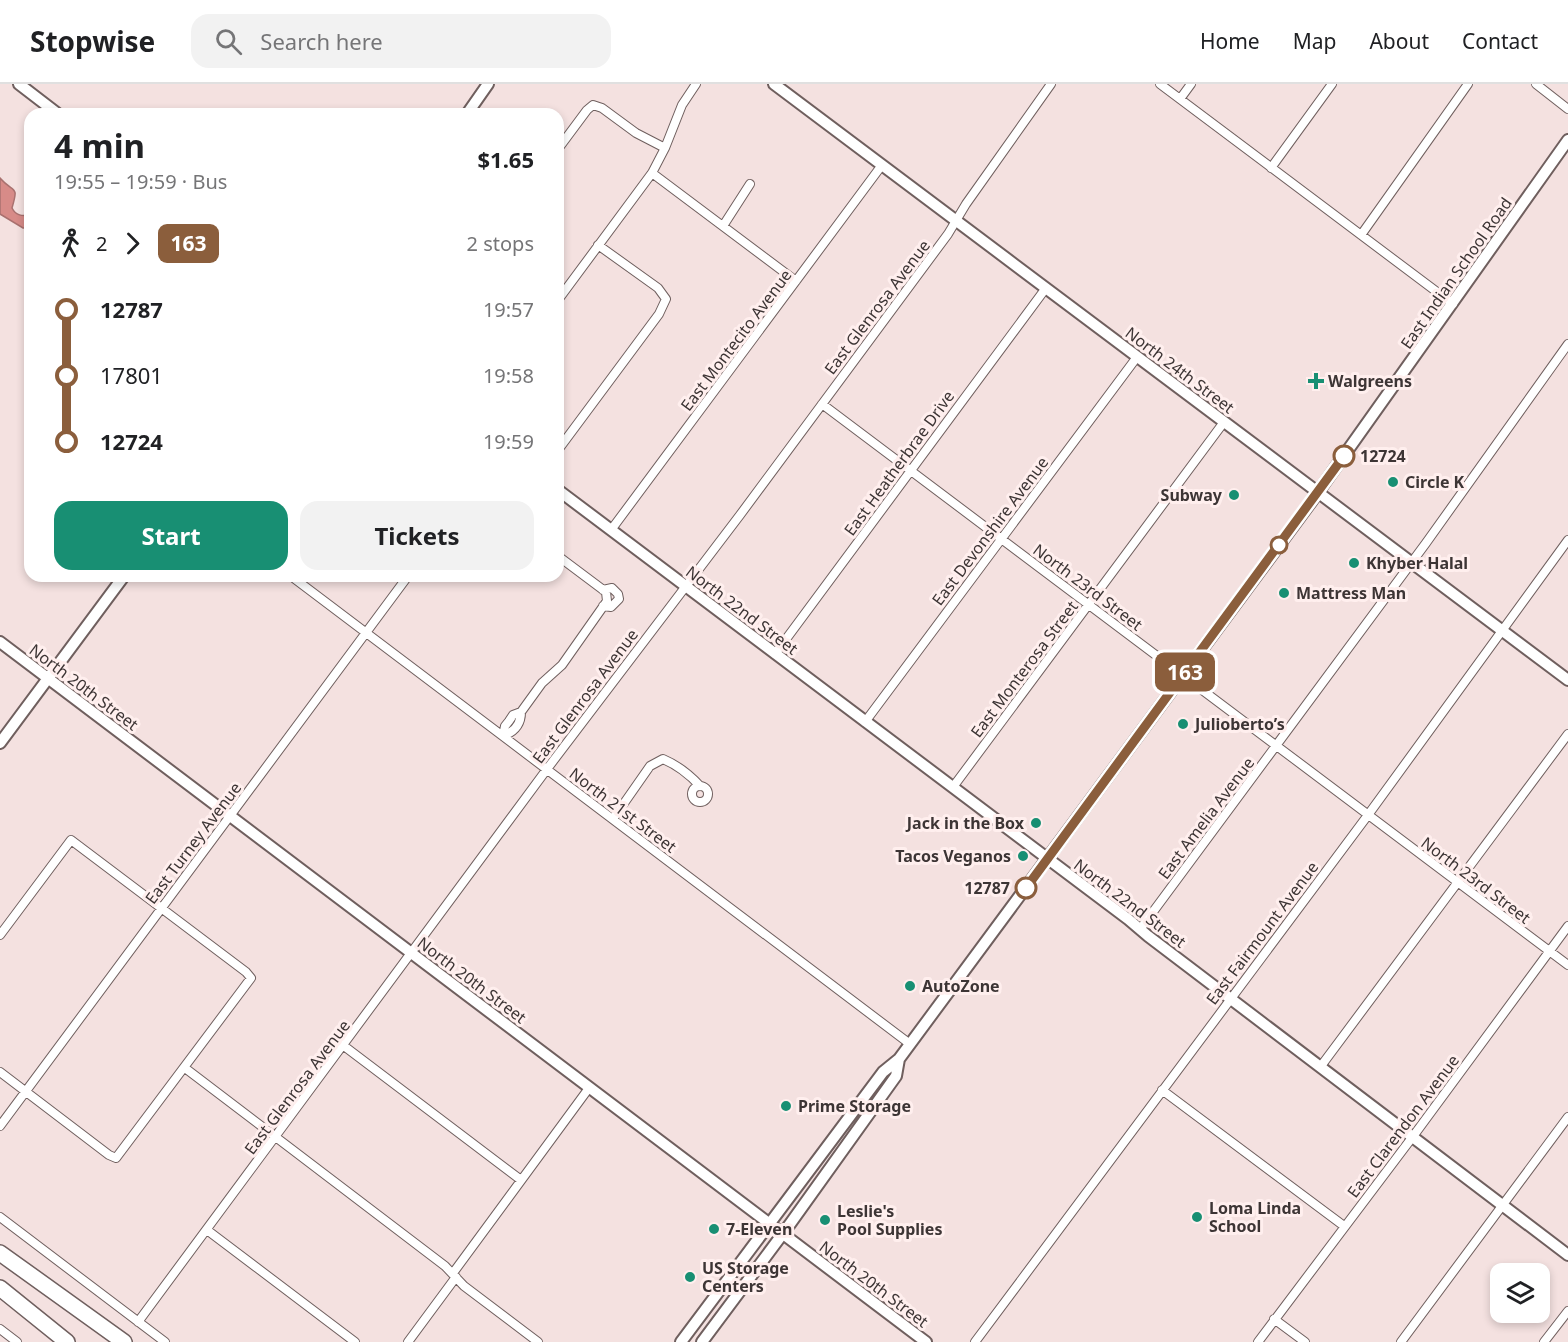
<!DOCTYPE html>
<html lang="en">
<head>
<meta charset="utf-8">
<style>
  :root { --surface:#fff; --page:#f2f2f2; --text:#202124; --muted:#757577; --line:#e0e0e0; --accent:#188f73 }
  body { margin:0; font-family:"Noto Sans",sans-serif; background:var(--page); color:var(--text); height:100vh; display:flex; flex-direction:column; font-size:22px; white-space:nowrap }
  * { box-sizing:border-box; margin:0 }
  p { font-size:20px; color:var(--muted) }
  .icon { flex:none; width:33px; height:33px; fill:none; stroke:currentColor; stroke-width:2; stroke-linecap:round; stroke-linejoin:round }
  .map { position:relative; flex:1; overflow:hidden }
  .panel { position:absolute; left:24px; top:24px; width:540px; height:474px; display:flex; flex-direction:column; background:var(--surface); border-radius:18px; box-shadow:0 3px 9px #0003 }
  .panel>* { flex:none }
  .badge { padding:0 12px; border-radius:9px; font-size:21px; line-height:39px }
  .controls { position:absolute; left:1490px; top:1179px; display:grid; gap:12px }
  .controls a { display:grid; place-items:center; width:60px; height:60px; border-radius:12px; background:var(--surface); box-shadow:0 3px 9px #0003; font-size:30px }
  .map>.badge { position:absolute; translate:-50% -50%; box-shadow:0 0 0 3px #fff }
  .legs { display:flex; align-items:center; gap:9px; height:66px; padding:0 30px; font-size:20px }
  .legs p { margin-inline-start:auto }
  .head { display:flex; align-items:center; justify-content:space-between; height:102px; padding:0 30px }
  h1 { font-size:33px; font-weight:700; line-height:45px }
  .cta { display:flex; gap:12px; margin-top:auto; padding:12px 30px }
  .cta a { flex:1; height:69px; border-radius:18px; background:var(--accent); color:#fff; font-size:24px; font-weight:700; line-height:69px; text-align:center }
  .cta a+a { background:var(--page); color:var(--text) }
  ul { padding:0 30px; list-style:none }
  li { display:flex; align-items:center; gap:21px; height:66px; font-size:22px }
  li i { display:grid; place-items:center; width:9px; height:100%; margin:0 8px; background:currentColor }
  li i::after { content:''; width:15px; height:15px; margin:-8px; border:4px solid; border-radius:50%; background:var(--surface) }
  li p { margin-inline-start:auto }
  li:first-child i { background:linear-gradient(#0000 50%,currentColor 0) }
  li:last-child i { background:linear-gradient(currentColor 50%,#0000 0) }
  header { display:flex; align-items:center; gap:36px; box-sizing:border-box; height:84px; padding:0 30px; background:var(--surface); border-bottom:2px solid var(--line) }
  header strong { font-size:28px }
  nav { display:flex; gap:33px; margin-inline-start:auto; font-size:21px }
  .search { width:420px; height:54px; background:var(--page); display:flex; align-items:center; gap:15px; box-sizing:border-box; padding:0 21px; border-radius:18px; color:var(--muted); font-size:22px }
  .map>svg:first-child { display:block }
  .water { fill:#d78b88; stroke:#a9716f; stroke-width:1.5 }
  .lines { fill:none; stroke-linecap:round; stroke-linejoin:round }
  .street-casing { stroke:#6f5f5e; stroke-width:10 }
  .secondary-casing { stroke:#6f5f5e; stroke-width:14 }
  .highway-casing { stroke:#6f5f5e; stroke-width:18 }
  .street { stroke:#fff; stroke-width:8 }
  .secondary { stroke:#fff; stroke-width:10 }
  .highway { stroke:#fff; stroke-width:15 }
  .line-1-casing { stroke:#fff; stroke-width:14 }
  .line-1 { stroke:#8b5e3c; stroke-width:9 }
  .poi-dot { fill:#188f73; stroke:#ffefee; stroke-width:2 }
  .stop-1-dot { fill:#fff; stroke:#8b5e3c; stroke-width:3 }
  .labels { text-anchor:middle; stroke-width:6; stroke-linejoin:round; paint-order:stroke }
  .street-label { font-size:16px; fill:#3d3535; stroke:#ffefee }
  .poi-label { font-size:16px; font-weight:bold; fill:#3d3535; stroke:#ffefee; text-anchor:start }
  .stop-label { font-size:16px; font-weight:bold; fill:#3d3535; stroke:#ffefee; text-anchor:start }
</style>
</head>
<body>
<header>
<strong>Stopwise</strong>
<div class="search"><svg class="icon" aria-label="search" viewBox="0 0 24 24"><circle cx="10" cy="10" r="6"/><path d="M15 15l6 6"/></svg>Search here</div>
<nav><a>Home</a><a>Map</a><a>About</a><a>Contact</a></nav>
</header>
<div class="map">
<svg width="1568" height="1258" viewBox="0 0 1568 1258">
  <rect width="100%" height="100%" fill="#f4e1e0"/>
  <!-- water -->
  <path class="water" d="M0 94C14 110 19 100 12 124 16 132 22 132 30 131V144H23L0 130Z"/>
  <g class="lines">
    <!-- street casing -->
    <g class="street-casing">
      <path id="street" d="M1160 0 1453 220
        M1536 0 1568 25
        M1180 15 1191 0
        M558 65 587 26 593 21 602 24 636 49 665 64
        M1271 84 1332 0
        M652 89 796 197
        M723 142 750 100
        M1361 151 1468 0
        M558 216 652 89 665 64 682 21 696 0
        M822 320 1568 881
        M558 366 659 230 666 215 658 204 598 161
        M611 446 882 81
        M291 492 910 960
        M603 506 612 504 618 510 619 515 611 523 603 522
        M775 570 1046 204
        M865 638 1137 273
        M503 652 505 642 509 637 513 631 521 628 542 599 562 581 607 517 606 508 558 472
        M503 652C514 648 521 640 521 628
        M692 710a8 8 0 1 1 16 0a8 8 0 1 1-16 0Z
        M953 703 1224 338
        M613 735 650 682 663 675C677 681 690 691 700 702
        M1141 844 1426 459 1568 260
        M0 851 71 756 246 888 251 894 116 1074 109 1071 0 988
        M344 962 521 1096
        M1321 982 1568 650
        M185 984 445 1182 464 1202 538 1258
        M1162 1006 1344 1142
        M0 1042 408 492
        M0 1133 165 1258
        M207 1146 355 1258
        M453 1189 589 1004
        M1274 1235 1305 1258
        M138 1238 547 685 740 431 948 150 966 120 1051 0
        M0 1245 17 1258
        M408 1258 456 1193
        M975 1258 1368 731 1568 456
        M1258 1258 1417 1047 1568 842
        M1401 1258 1568 1033
        M1544 1258 1568 1227"/>
    </g>
    <!-- secondary casing -->
    <g class="secondary-casing">
      <path id="secondary" d="M19 0 58 30
        M774 0 1568 596
        M467 30 488 0
        M558 406 1128 835 1148 852 1568 1171
        M0 558 926 1258
        M0 659 124 492
        M681 1258 883 988 899 975 1311 418 1568 56
        M702 1258 790 1140 896 992 899 975"/>
    </g>
    <!-- highway casing -->
    <g class="highway-casing">
      <path id="highway" d="M0 1169 124 1258
        M0 1204 67 1258"/>
    </g>
    <!-- street -->
    <use href="#street" class="street"/>
    <!-- secondary -->
    <use href="#secondary" class="secondary"/>
    <!-- highway -->
    <use href="#highway" class="highway"/>
  </g>
  <g class="lines">
    <!-- line-1 casing -->
    <g class="line-1-casing">
      <path id="line-1" d="M1026 804 1344 372"/>
    </g>
    <!-- line-1 -->
    <use href="#line-1" class="line-1"/>
  </g>
  <!-- markers -->
  <g class="poi-dot">
    <path d="M1313 288h6v6h6v6h-6v6h-6v-6h-6v-6h6z"/>
    <circle cx="1393" cy="398" r="6"/>
    <circle cx="1234" cy="411" r="6"/>
    <circle cx="1354" cy="479" r="6"/>
    <circle cx="1284" cy="509" r="6"/>
    <circle cx="1183" cy="640" r="6"/>
    <circle cx="1036" cy="739" r="6"/>
    <circle cx="1023" cy="772" r="6"/>
    <circle cx="910" cy="902" r="6"/>
    <circle cx="786" cy="1022" r="6"/>
    <circle cx="1197" cy="1133" r="6"/>
    <circle cx="825" cy="1136" r="6"/>
    <circle cx="714" cy="1145" r="6"/>
    <circle cx="690" cy="1193" r="6"/>
  </g>
  <g class="stop-1-dot">
    <circle cx="1344" cy="372" r="10"/>
    <circle cx="1279" cy="461" r="8"/>
    <circle cx="1026" cy="804" r="10"/>
  </g>
  <g class="labels">
    <!-- street labels -->
    <g class="street-label">
      <text transform="translate(1456 189) rotate(-55)" y="6">East Indian School Road</text>
      <text transform="translate(877 223) rotate(-53)" y="6">East Glenrosa Avenue</text>
      <text transform="translate(736 256) rotate(-53)" y="6">East Montecito Avenue</text>
      <text transform="translate(1180 286) rotate(37)" y="6">North 24th Street</text>
      <text transform="translate(899 379) rotate(-54)" y="6">East Heatherbrae Drive</text>
      <text transform="translate(990 447) rotate(-53)" y="6">East Devonshire Avenue</text>
      <text transform="translate(1088 503) rotate(37)" y="6">North 23rd Street</text>
      <text transform="translate(742 526) rotate(37)" y="6">North 22nd Street</text>
      <text transform="translate(1024 585) rotate(-53)" y="6">East Monterosa Street</text>
      <text transform="translate(84 603) rotate(37)" y="6">North 20th Street</text>
      <text transform="translate(585 612) rotate(-53)" y="6">East Glenrosa Avenue</text>
      <text transform="translate(623 726) rotate(37)" y="6">North 21st Street</text>
      <text transform="translate(1206 734) rotate(-53)" y="6">East Amelia Avenue</text>
      <text transform="translate(193 759) rotate(-53)" y="6">East Turney Avenue</text>
      <text transform="translate(1476 796) rotate(37)" y="6">North 23rd Street</text>
      <text transform="translate(1130 819) rotate(37)" y="6">North 22nd Street</text>
      <text transform="translate(1262 849) rotate(-53)" y="6">East Fairmount Avenue</text>
      <text transform="translate(472 896) rotate(37)" y="6">North 20th Street</text>
      <text transform="translate(297 1003) rotate(-53)" y="6">East Glenrosa Avenue</text>
      <text transform="translate(1403 1042) rotate(-53)" y="6">East Clarendon Avenue</text>
      <text transform="translate(874 1200) rotate(37)" y="6">North 20th Street</text>
    </g>
    <!-- poi labels -->
    <g class="poi-label">
      <text x="1328" y="303">Walgreens</text>
      <text x="1405" y="404">Circle K</text>
      <text x="1222" y="417" text-anchor="end">Subway</text>
      <text x="1366" y="485">Khyber Halal</text>
      <text x="1296" y="515">Mattress Man</text>
      <text x="1195" y="646">Julioberto’s</text>
      <text x="1024" y="745" text-anchor="end">Jack in the Box</text>
      <text x="1011" y="778" text-anchor="end">Tacos Veganos</text>
      <text x="922" y="908">AutoZone</text>
      <text x="798" y="1028">Prime Storage</text>
      <text x="1209" y="1130">Loma Linda<tspan x="1209" dy="18">School</tspan></text>
      <text x="837" y="1133">Leslie's<tspan x="837" dy="18">Pool Supplies</tspan></text>
      <text x="726" y="1151">7-Eleven</text>
      <text x="702" y="1190">US Storage<tspan x="702" dy="18">Centers</tspan></text>
    </g>
    <!-- stop labels -->
    <g class="stop-label">
      <text x="1360" y="378">12724</text>
      <text x="1010" y="810" text-anchor="end">12787</text>
    </g>
  </g>
</svg>
<div class="controls">
<a><svg class="icon" aria-label="layers" viewBox="0 0 24 24"><path d="M12 4l9 5-9 5-9-5zM3 14l9 5 9-5"/></svg></a>
</div>
<b class="badge" style="left:1185px;top:588px;background:#8b5e3c;color:#fff">163</b>
<section class="panel">
<div class="head"><div><h1>4 min</h1><p>19:55 – 19:59 · Bus</p></div><b>$1.65</b></div>
<div class="legs"><svg class="icon" aria-label="walk" viewBox="0 0 24 24"><circle cx="13" cy="4" r="2"/><path d="M13 8l-2 6 4 7M11 14l-3 7M7 12l3-4h3l4 4"/></svg>2<svg class="icon" aria-label="forward" viewBox="0 0 24 24"><path d="M9 5l7 7-7 7"/></svg><b class="badge" style="background:#8b5e3c;color:#fff">163</b><p>2 stops</p></div>
<ul>
<li><i style="color:#8b5e3c"></i><b>12787</b><p>19:57</p></li>
<li><i style="color:#8b5e3c"></i><span>17801</span><p>19:58</p></li>
<li><i style="color:#8b5e3c"></i><b>12724</b><p>19:59</p></li>
</ul>
<div class="cta"><a>Start</a><a>Tickets</a></div>
</section>
</div>
</body>
</html>
